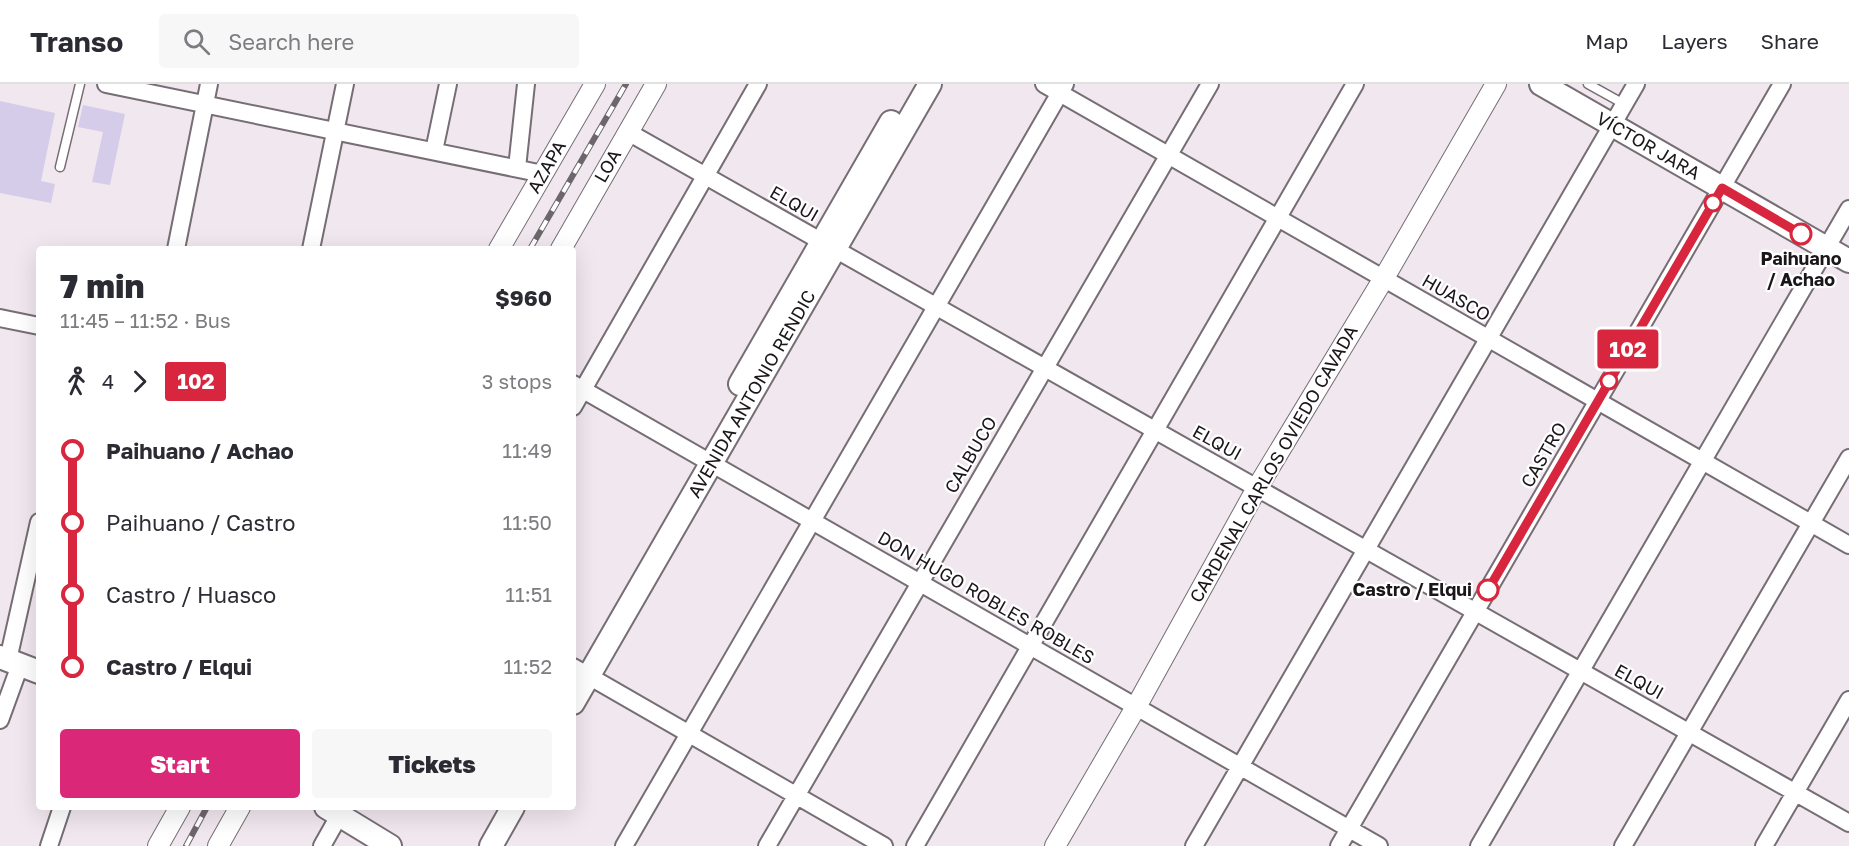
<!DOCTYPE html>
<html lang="en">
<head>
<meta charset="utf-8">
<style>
  :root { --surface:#fff; --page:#f7f7f7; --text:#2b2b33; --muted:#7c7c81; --line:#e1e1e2; --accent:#db2777 }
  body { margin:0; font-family:"Golos Text",sans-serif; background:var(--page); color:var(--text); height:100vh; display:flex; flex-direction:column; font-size:22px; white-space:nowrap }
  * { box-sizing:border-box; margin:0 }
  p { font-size:20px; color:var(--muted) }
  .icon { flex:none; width:33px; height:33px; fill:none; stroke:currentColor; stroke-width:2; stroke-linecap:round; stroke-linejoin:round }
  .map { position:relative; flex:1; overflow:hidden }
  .side { position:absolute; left:36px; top:162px; width:540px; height:564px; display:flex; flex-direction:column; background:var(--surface); border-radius:6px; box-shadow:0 6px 24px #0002 }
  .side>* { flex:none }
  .badge { padding:0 12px; border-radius:4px; font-size:21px; line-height:39px }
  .map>.badge { position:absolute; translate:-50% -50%; box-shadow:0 0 0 3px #fff }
  .legs { display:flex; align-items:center; gap:9px; height:66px; padding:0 24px; font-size:20px }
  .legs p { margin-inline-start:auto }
  .headline { display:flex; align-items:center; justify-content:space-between; height:102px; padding:0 24px }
  h1 { font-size:33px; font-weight:800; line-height:45px }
  .cta { display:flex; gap:12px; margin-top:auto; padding:12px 24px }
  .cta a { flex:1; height:69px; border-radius:6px; background:var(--accent); color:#fff; font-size:24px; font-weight:800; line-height:69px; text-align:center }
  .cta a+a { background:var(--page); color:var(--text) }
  ul { padding:0 24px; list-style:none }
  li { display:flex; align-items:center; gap:21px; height:72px; font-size:22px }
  li i { display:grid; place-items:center; width:9px; height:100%; margin:0 8px; background:currentColor }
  li i::after { content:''; width:15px; height:15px; margin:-8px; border:4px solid; border-radius:50%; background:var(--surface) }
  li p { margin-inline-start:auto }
  li:first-child i { background:linear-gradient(#0000 50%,currentColor 0) }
  li:last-child i { background:linear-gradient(currentColor 50%,#0000 0) }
  header { display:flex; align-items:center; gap:36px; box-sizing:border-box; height:84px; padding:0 30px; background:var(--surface); border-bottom:2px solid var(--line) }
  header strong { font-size:28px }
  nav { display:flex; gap:33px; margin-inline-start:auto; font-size:21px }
  .search { width:420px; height:54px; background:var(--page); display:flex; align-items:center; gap:15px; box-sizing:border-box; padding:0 21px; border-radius:6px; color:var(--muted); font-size:22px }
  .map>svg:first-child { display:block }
  .building { fill:#d5ccea }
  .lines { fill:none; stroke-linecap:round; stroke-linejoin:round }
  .service-casing { stroke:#766d75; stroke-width:11 }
  .minor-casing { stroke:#766d75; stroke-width:20 }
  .tertiary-casing { stroke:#766d75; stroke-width:22 }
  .secondary-casing { stroke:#766d75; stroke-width:26 }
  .service { stroke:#fff; stroke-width:8 }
  .minor { stroke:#fff; stroke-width:16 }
  .tertiary { stroke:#fff; stroke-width:20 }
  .secondary { stroke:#fff; stroke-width:22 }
  .rail-casing { stroke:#6d676c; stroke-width:6 }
  .rail { stroke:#fff; stroke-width:4; stroke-dasharray:11; stroke-linecap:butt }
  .line-1-casing { stroke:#fff; stroke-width:14 }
  .line-1 { stroke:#d7263d; stroke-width:9 }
  .stop-1-dot { fill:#fff; stroke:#d7263d; stroke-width:3 }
  .labels { text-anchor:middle; stroke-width:4.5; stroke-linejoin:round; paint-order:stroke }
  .street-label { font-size:18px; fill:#1a1619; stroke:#fff }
  .stop-label { font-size:18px; font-weight:bold; fill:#1a1619; stroke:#fff }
</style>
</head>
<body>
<header>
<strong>Transo</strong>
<div class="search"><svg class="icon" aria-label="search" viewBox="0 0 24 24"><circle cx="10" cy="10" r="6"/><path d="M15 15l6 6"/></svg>Search here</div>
<nav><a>Map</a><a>Layers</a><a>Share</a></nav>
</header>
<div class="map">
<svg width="1849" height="762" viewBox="0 0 1849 762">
  <rect width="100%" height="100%" fill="#f1e7ef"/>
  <!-- building -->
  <path class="building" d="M0 17 55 29 41 97 55 100 51 119 0 109Z
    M83 21 125 30 110 101 92 98 103 48 78 43Z"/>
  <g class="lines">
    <!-- service casing -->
    <g class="service-casing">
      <path id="service" d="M1588 0 1624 20
        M60 83 80 0"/>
    </g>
    <!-- minor casing -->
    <g class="minor-casing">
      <path id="minor" d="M106 0 543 90
        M1044 0 1849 461
        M628 48 1849 739
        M434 67 448 0
        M517 84 526 0
        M176 165 209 0
        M311 165 345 0
        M0 234 39 242
        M573 300 1379 762
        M573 323 758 0
        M8 576 39 438
        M573 583 884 762
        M0 636 20 581
        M49 762 62 723
        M322 762 344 723
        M624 762 1065 0
        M767 762 1210 0
        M915 762 1355 0
        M1194 762 1636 0
        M1339 762 1782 0
        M1479 762 1849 125
        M1623 762 1849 374
        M1764 762 1849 616"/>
    </g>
    <!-- tertiary casing -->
    <g class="tertiary-casing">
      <path id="tertiary" d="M499 165 595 0
        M561 165 656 0
        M158 762 180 723
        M218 762 240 723
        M1055 762 1136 623 1257 404 1384 194 1496 0"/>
    </g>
    <!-- secondary casing -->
    <g class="secondary-casing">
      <path id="secondary" d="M1541 0 1849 177
        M740 300 891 38
        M0 573 39 588
        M573 619 930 0
        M326 723 390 762
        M491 762 513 723"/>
    </g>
    <!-- service -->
    <use href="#service" class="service"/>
    <!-- minor -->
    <use href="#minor" class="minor"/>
    <!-- tertiary -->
    <use href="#tertiary" class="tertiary"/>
    <!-- secondary -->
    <use href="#secondary" class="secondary"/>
    <!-- rail casing -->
    <g class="rail-casing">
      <path id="rail" d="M530 165 626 0
        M186 762 207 723"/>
    </g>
    <!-- rail -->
    <use href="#rail" class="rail"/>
  </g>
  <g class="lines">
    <!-- line-1 casing -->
    <g class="line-1-casing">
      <path id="line-1" d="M1488 506 1722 104 1801 150"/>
    </g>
    <!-- line-1 -->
    <use href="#line-1" class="line-1"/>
  </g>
  <!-- markers -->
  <g class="stop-1-dot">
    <circle cx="1713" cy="119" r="8"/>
    <circle cx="1801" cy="150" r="10"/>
    <circle cx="1609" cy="297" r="8"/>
    <circle cx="1488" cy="506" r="10"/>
  </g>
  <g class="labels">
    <!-- street labels -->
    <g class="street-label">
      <text transform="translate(1648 62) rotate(30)" y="6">VÍCTOR JARA</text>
      <text transform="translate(608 82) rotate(-60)" y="6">LOA</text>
      <text transform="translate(547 83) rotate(-60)" y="6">AZAPA</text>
      <text transform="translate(794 120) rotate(30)" y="6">ELQUI</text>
      <text transform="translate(1456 214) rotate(30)" y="6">HUASCO</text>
      <text transform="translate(752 310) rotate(-60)" y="6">AVENIDA ANTONIO RENDIC</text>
      <text transform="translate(1217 359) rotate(29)" y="6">ELQUI</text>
      <text transform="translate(971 371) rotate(-60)" y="6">CALBUCO</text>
      <text transform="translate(1544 371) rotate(-60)" y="6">CASTRO</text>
      <text transform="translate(1274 380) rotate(-60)" y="6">CARDENAL CARLOS OVIEDO CAVADA</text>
      <text transform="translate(986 514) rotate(30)" y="6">DON HUGO ROBLES ROBLES</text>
      <text transform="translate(1639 598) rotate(29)" y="6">ELQUI</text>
    </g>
    <!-- stop labels -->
    <g class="stop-label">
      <text x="1801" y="181">Paihuano<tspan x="1801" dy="21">/ Achao</tspan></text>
      <text x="1472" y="512" text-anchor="end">Castro / Elqui</text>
    </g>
  </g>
</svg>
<b class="badge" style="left:1628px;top:265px;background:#d7263d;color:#fff">102</b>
<section class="side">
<div class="headline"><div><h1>7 min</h1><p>11:45 – 11:52 · Bus</p></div><b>$960</b></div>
<div class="legs"><svg class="icon" aria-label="walk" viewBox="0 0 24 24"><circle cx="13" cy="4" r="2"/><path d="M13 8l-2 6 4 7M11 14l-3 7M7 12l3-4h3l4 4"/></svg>4<svg class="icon" aria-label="forward" viewBox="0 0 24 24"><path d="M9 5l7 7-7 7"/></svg><b class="badge" style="background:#d7263d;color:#fff">102</b><p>3 stops</p></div>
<ul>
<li><i style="color:#d7263d"></i><b>Paihuano / Achao</b><p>11:49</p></li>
<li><i style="color:#d7263d"></i><span>Paihuano / Castro</span><p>11:50</p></li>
<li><i style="color:#d7263d"></i><span>Castro / Huasco</span><p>11:51</p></li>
<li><i style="color:#d7263d"></i><b>Castro / Elqui</b><p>11:52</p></li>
</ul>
<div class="cta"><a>Start</a><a>Tickets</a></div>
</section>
</div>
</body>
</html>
